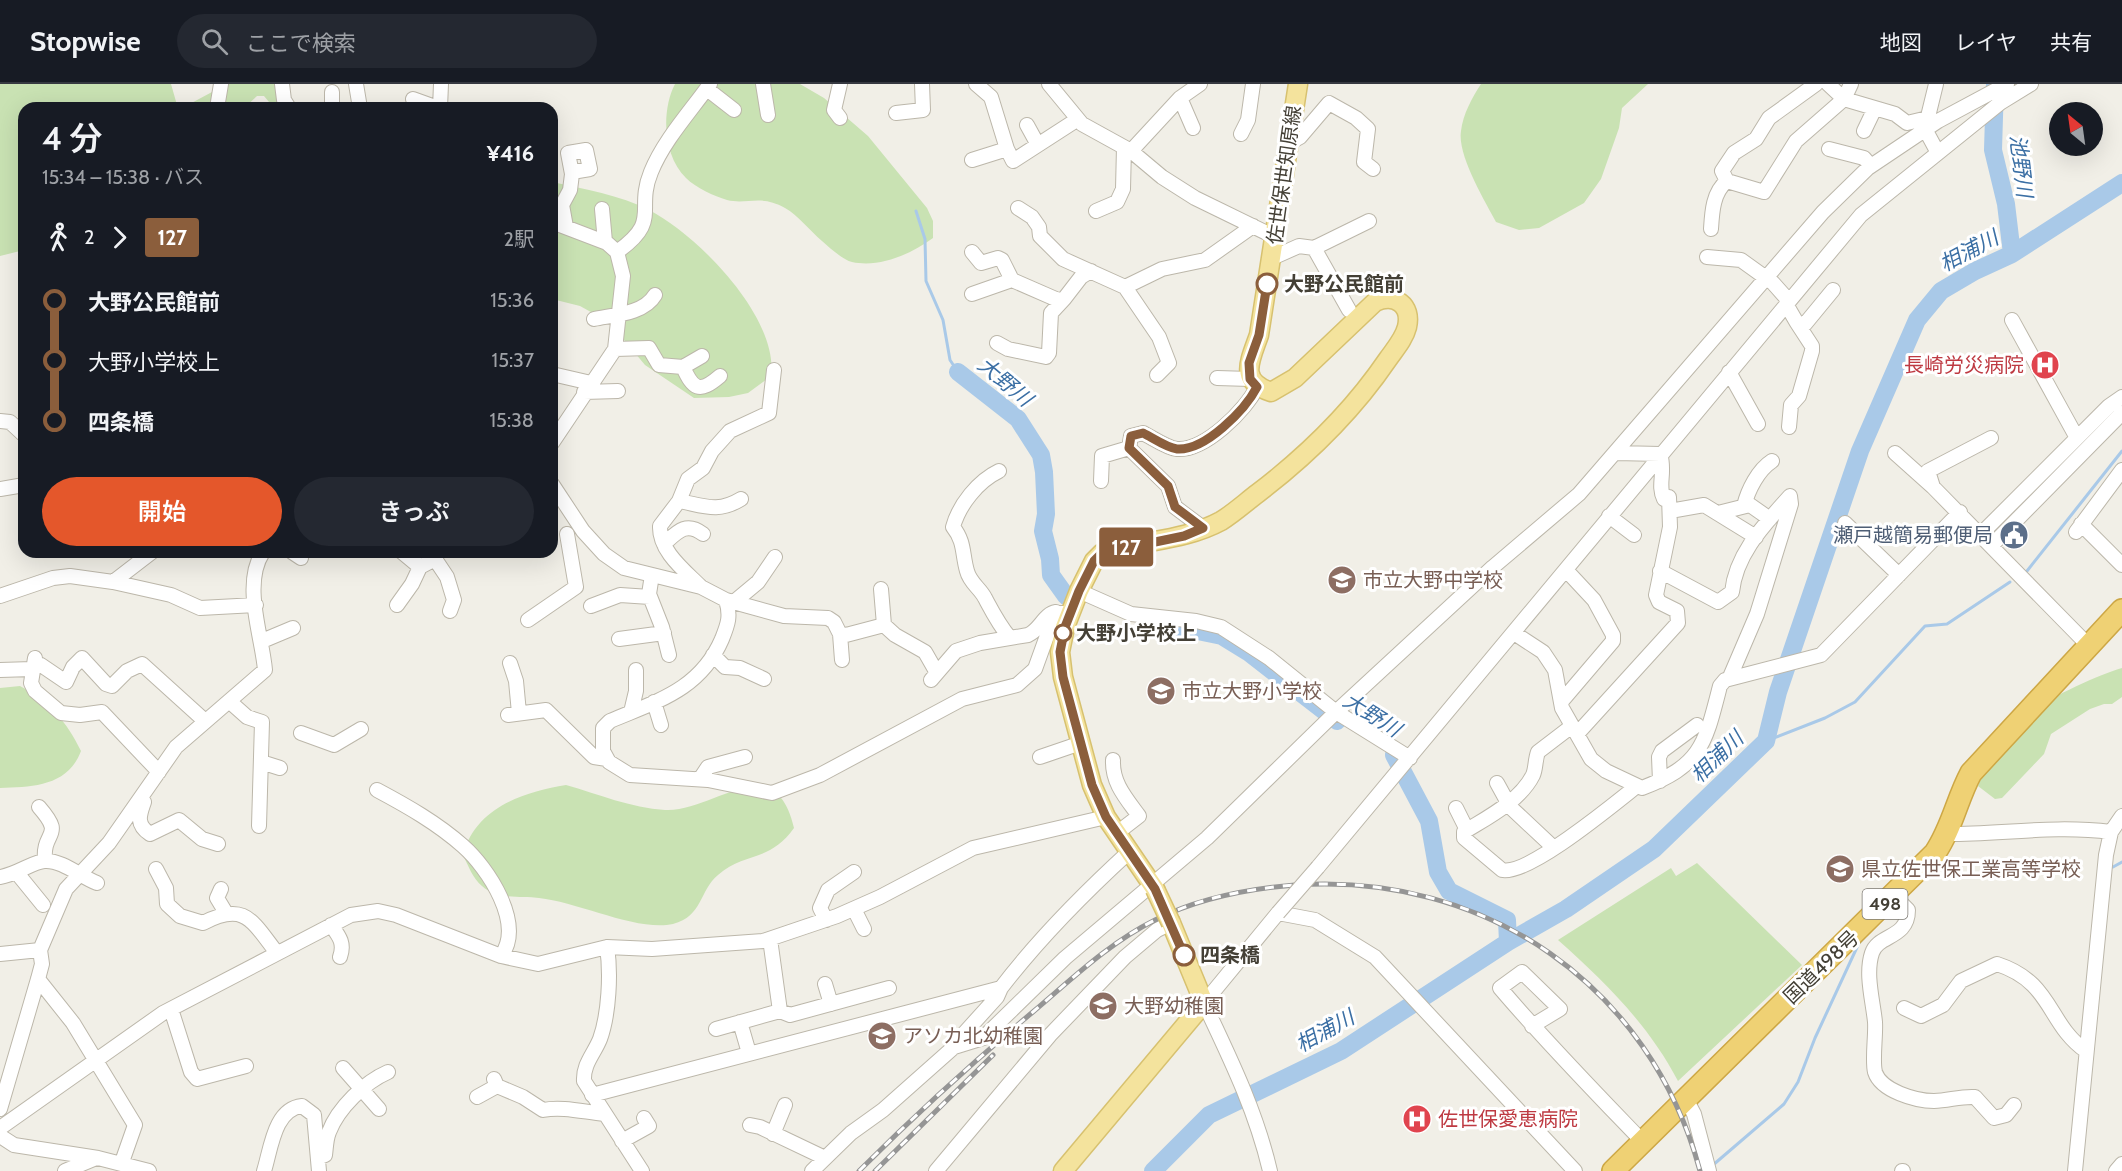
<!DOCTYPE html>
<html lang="ja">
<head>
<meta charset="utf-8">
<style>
  :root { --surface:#171b24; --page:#242831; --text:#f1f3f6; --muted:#9ea1a6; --line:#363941; --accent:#e4572b }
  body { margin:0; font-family:Cabin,"Noto Sans JP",sans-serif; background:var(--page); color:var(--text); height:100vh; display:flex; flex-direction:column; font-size:22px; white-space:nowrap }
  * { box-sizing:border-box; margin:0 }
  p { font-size:20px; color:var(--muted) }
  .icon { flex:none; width:33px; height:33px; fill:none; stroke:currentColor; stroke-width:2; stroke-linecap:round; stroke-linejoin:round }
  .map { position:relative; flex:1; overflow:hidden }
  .side { position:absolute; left:18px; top:18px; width:540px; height:456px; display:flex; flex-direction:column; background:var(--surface); border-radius:18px; box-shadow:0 6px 24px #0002 }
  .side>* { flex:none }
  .badge { padding:0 12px; border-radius:4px; font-size:21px; line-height:39px }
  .needle { width:39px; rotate:331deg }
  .fabs { position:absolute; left:2049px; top:18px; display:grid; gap:12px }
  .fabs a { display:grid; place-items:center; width:54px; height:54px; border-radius:50%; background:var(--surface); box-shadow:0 6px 24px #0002; font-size:30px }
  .map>.badge { position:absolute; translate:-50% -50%; box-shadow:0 0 0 3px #fff }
  .legs { display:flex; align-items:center; gap:9px; height:66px; padding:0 24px; font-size:20px }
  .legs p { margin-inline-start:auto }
  .headline { display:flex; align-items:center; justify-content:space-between; height:102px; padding:0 24px }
  h1 { font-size:33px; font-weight:600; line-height:45px }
  .action { display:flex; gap:12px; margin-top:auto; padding:12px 24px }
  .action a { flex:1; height:69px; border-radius:36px; background:var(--accent); color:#fff; font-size:24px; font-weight:600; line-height:69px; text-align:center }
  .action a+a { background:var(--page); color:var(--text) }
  ul { padding:0 24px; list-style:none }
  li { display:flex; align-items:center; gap:21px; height:60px; font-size:22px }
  li i { display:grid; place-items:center; width:9px; height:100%; margin:0 8px; background:currentColor }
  li i::after { content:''; width:15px; height:15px; margin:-8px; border:4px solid; border-radius:50%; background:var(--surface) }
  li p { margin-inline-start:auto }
  li:first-child i { background:linear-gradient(#0000 50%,currentColor 0) }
  li:last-child i { background:linear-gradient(currentColor 50%,#0000 0) }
  header { display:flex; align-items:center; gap:36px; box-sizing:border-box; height:84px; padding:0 30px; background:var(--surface); border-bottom:2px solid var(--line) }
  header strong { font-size:28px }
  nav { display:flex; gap:33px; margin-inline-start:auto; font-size:21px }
  .search { width:420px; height:54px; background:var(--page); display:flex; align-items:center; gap:15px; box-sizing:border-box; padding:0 21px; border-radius:33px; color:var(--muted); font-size:22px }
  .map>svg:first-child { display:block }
  .green { fill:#c9e2b3 }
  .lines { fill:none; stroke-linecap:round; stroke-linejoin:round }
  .stream { stroke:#a9c9e8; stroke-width:3 }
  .river { stroke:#a9c9e8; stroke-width:18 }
  .minor-casing { stroke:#bcb7aa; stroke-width:16 }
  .major-casing { stroke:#d7c16f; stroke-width:21 }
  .highway-casing { stroke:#cda745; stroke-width:24 }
  .minor { stroke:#fff; stroke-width:14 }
  .major { stroke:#f4e39d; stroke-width:18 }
  .highway { stroke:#efd174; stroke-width:21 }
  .rail-casing { stroke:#959595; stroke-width:5 }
  .rail { stroke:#fff; stroke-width:3; stroke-dasharray:9; stroke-linecap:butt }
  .minor-bridge-casing { stroke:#bcb7aa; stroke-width:16; stroke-linecap:butt }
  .major-bridge-casing { stroke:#d7c16f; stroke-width:21; stroke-linecap:butt }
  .minor-bridge { stroke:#fff; stroke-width:14 }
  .major-bridge { stroke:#f4e39d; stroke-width:18 }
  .line-1-casing { stroke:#fff; stroke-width:14 }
  .line-1 { stroke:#8b5e3c; stroke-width:9 }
  .stop-1-dot { fill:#fff; stroke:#8b5e3c; stroke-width:3 }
  .labels { text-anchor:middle; stroke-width:6; stroke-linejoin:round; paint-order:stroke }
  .shield { fill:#fff; stroke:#7c7972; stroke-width:1.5 }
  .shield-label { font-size:18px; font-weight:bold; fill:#444036 }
  .street-label { font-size:20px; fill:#444036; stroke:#fff }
  .stop-label { font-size:20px; font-weight:bold; fill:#444036; stroke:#fff; text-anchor:start }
  .health-label { font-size:20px; fill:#be3a42; stroke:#fff; text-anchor:end }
  .service-label { font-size:20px; fill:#4e5e75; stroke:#fff; text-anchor:end }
  .education-label { font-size:20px; fill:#785e54; stroke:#fff; text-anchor:start }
  .water-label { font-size:21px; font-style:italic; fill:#3b6fa4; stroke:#fff }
</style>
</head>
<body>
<header>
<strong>Stopwise</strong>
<div class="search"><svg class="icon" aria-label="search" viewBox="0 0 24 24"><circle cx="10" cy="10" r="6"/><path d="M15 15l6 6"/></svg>ここで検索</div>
<nav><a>地図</a><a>レイヤ</a><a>共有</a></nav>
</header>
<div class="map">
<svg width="2122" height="1087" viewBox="0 0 2122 1087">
  <rect width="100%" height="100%" fill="#f1efe7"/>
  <!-- green -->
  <path class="green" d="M0 0H171L177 21 184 23 227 0H275L285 24H274L264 12H257L244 24H24V128L20 133 24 138V166L0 172Z
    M675 0H800L824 14 868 52 927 124 933 137V154C911 170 880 184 852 178 843 176 830 164 822 157 810 147 798 131 785 124 761 110 747 121 727 116 714 112 696 104 686 94 663 72 661 27 675 0Z
    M1481 0H1648L1622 24 1619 44 1601 95 1584 119 1539 144 1519 146 1496 138C1485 117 1457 71 1461 47 1463 30 1472 14 1481 0Z
    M552 98C584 105 620 111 649 126 698 151 779 234 771 292L748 309 729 313 694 314 645 281 609 238 580 222 552 215Z
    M2122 584V613L2112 620H2104L2090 625 2051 650 2044 670 2002 714 1995 715 1978 702C1985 682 2017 641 2034 627 2049 613 2101 590 2122 584Z
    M20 602C49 617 67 638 81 667 68 702 33 703 0 704V604Z
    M566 701C598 710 631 724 665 726 713 729 775 661 794 744 769 779 743 768 718 791 699 807 703 832 673 840 638 848 578 818 539 814 521 812 497 816 482 802 473 795 468 781 463 771 475 724 523 708 566 701Z
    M1697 779 1802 881 1678 997C1648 940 1605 898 1558 856L1671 784 1676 792Z"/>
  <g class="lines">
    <!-- stream -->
    <path class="stream" d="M916 127 925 155 926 197 943 236 950 276 958 288
      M2027 487 2122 367
      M1766 657 1825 634 1855 618 1925 542 1947 540 2010 498
      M2113 783 2122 778
      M1713 1081 1784 1020 1798 998 1815 954 1859 859 1867 850"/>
    <!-- river -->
    <path class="river" d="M1995 0 1993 66 2006 120 2012 170
      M958 288 1018 335 1041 371 1044 388 1046 430 1043 447 1050 475 1051 491 1066 512
      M1154 538 1222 552 1248 568 1337 637
      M1394 671 1429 737 1438 788 1449 807 1507 836 1508 858
      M1153 1087 1209 1031 1341 967 1508 858 1566 825 1654 765 1766 657 1778 608 1860 367 1917 236 1941 207 1975 187 2012 170 2122 99"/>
    <!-- minor casing -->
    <g class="minor-casing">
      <path id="minor" d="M282 0 284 16 289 24
        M356 0 360 24
        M763 0 768 31
        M840 0 834 26 840 34
        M976 0 991 13 1007 65 1013 77 1078 35
        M1049 0 1082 40 1131 67 1162 93 1195 114 1275 153
        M1816 0 1769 34 1756 55 1734 69 1722 87 1727 97 1764 108 1796 57 1844 15 1851 0
        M1828 0 1844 15 1895 30 1907 39 1928 34
        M1936 0 1925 45 1938 69
        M707 5 734 26
        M1180 14 1193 44
        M413 15 438 24
        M217 24 221 0
        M332 24V8
        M440 24 441 0
        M896 29 923 26 922 0
        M1027 41 1038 61
        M1368 45 1364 78 1373 85
        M1864 47 1875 24
        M1241 50 1248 36 1253 0
        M1289 59 1300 53 1329 19 1356 34 1368 45
        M1829 65 1864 74 1871 82
        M1131 67 1180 14 1200 0
        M972 76 1007 65
        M1018 124 1032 133 1039 143 1040 152 1063 175 1125 203 1159 253 1169 279 1157 291
        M602 125 605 158
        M1096 127 1117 118 1123 105 1124 63
        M552 138 607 159 617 168 623 192 615 265 552 359
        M566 143 562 121 570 106 572 90 568 69 586 66 590 85 572 88
        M1711 145C1712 128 1713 108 1727 97
        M1314 164 1349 226
        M617 168C662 136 635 127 651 88 664 56 690 28 710 0
        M972 168 981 179 998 174 1002 176 1012 196
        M1707 173 1741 176 1773 199 1789 217
        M1272 174 1299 162 1314 164 1369 137
        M1125 203 1162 185 1205 176 1253 142
        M972 210 1012 196 1058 216 1064 215 1081 193 1091 187
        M1786 220 1797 239 1805 240 1833 206
        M594 235C613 231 644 230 655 211
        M2012 236 2077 354
        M997 259 1008 265 1046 273 1049 269 1051 229 1064 215
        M615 265 649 264 659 281 683 283 702 272
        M683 283C693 305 699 310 720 292
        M1729 288 1758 340
        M552 290 591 299
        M1217 294 1250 295
        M584 308 618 307
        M0 337 10 338 24 351
        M1789 343 1791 321 1799 312 1812 267V262L1797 239
        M1991 354 1928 387 1933 403 2088 561
        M1616 369 1660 370C1666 388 1657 401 1664 415L1669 417
        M1895 369 1933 403
        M999 387C978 397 959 421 953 443 965 458 962 470 967 487 970 499 980 504 985 514 993 529 999 541 1010 554
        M1101 397 1102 372 1129 364
        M552 400 583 447 604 470 624 484 701 503 726 516C731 532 728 540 722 555 700 606 657 617 610 637L603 644V667L609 678 630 691 708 696 772 709 820 691 962 615 1017 601 1035 585 1048 549 1061 529H1070
        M0 405 24 401
        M679 417C705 422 718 429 741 415
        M1744 422C1748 406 1758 386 1772 377
        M1670 427 1704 421 1756 453
        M1718 429 1750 421 1770 435
        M1609 432 1634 451
        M1845 439 1899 491
        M2081 440 2122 481
        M1203 444 1175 423 1168 402 1129 364 1131 352 1143 349C1153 354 1167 364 1177 365 1205 367 1246 326 1257 303
        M2076 448 2122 386
        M1981 450 2109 322 2122 313
        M664 460C677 448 686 437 703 450
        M1992 461 2122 329
        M292 468 301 474
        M402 468 420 483 435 475 447 493 454 516 450 527
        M1660 487 1718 518 1732 508C1736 469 1765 440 1790 412L1791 420 1757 530 1730 593
        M652 491 649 510 662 543 669 571
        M113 498 152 468
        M700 502C684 486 659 467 660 442L679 417 688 395 703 384 712 367 730 347 769 329 774 286
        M881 505 884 541
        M1079 507 1131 530 1196 537 1221 543 1269 574 1336 628 1410 674
        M0 512 53 494 70 492 113 498 171 511 200 524 256 521
        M726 516 784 532 828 534 834 538 840 550 846 551 884 541 895 551 925 568 937 589 931 596
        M734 518 758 498 775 473
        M397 521 412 500 420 483
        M591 522 620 511 650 513
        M528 536 576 503 567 450
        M1514 549 1543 568 1555 586 1562 624 1591 675 1606 687 1642 704C1702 681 1705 660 1720 602L1725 596 1821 571 1960 428
        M840 550 842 576
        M619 555 664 549
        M262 557 293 544
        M713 571 725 583 740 584 764 595
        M35 574 31 599 35 607 61 629 80 631 102 628 159 688
        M510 579 516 597 519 629
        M41 581 66 598 73 583 82 574 106 600 112 602 127 587 142 580 205 637
        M0 586 32 585
        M937 589 956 567 980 559 1028 551C1040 546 1044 530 1056 528
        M229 617 247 633 262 638 259 742
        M654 618 661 641
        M1561 618 1613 557V551L1594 516 1566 486
        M631 628 636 607V586
        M508 631 546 626 594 673 607 675
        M1572 642 1538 668C1535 676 1536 684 1533 691 1520 717 1488 733 1464 748V754L1502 786C1528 792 1614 720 1637 702
        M301 649 334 661 361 645
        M1577 650 1678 539 1677 527 1659 518 1656 511 1670 443 1669 413
        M1040 673 1081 659
        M1113 676C1112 699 1126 714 1139 732L1117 749
        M261 678 280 684
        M700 695 708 683 745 673
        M1660 697 1659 673 1662 667 1697 641
        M1497 699 1508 719
        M377 706C407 722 437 739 463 762 488 784 525 840 501 872
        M144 718C140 730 135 740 150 750L179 736 202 755 218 760
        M1507 720 1554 764
        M39 723C66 754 42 745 45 777
        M1456 724 1467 746
        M1948 750C2003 750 2055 741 2111 748
        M1318 783 1861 131 2000 19 2031 0
        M156 785 166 804 167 820 180 832 203 839C245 817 252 837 277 869
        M17 789 43 821
        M0 793C16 791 34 777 45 777 62 776 81 793 97 799
        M221 805 217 814 226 829
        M1894 812 1908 826C1908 855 1878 850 1872 869 1865 890 1873 917 1875 938 1876 951 1872 976 1875 988 1881 1007 1916 1017 1934 1017 1948 1017 1960 1012 1975 1013L1994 1034 2006 1031 2014 1021
        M854 825 864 845
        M826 836 820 824 828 806 854 788
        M331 841C339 852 345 859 340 873
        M607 863C611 889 609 930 600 955 594 970 583 980 584 997L642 1087
        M0 870 40 866
        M38 895 73 939 135 1041 122 1078
        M825 900 831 920
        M1904 924 1921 932 1943 921 1961 897 1997 880C2053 898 2047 940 2086 967
        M171 925 191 988 197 995 246 982
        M780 927 790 931 889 904
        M740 938 749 969
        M1532 942 1560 925 1522 888 1500 904C1545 957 1594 1007 1642 1057
        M716 945 780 927 770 855
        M954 963 959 955 997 913 1001 904
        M343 984 379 1025
        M494 995 497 1002 523 1013 543 1026C562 1022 584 1028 604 1030
        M592 1011 1001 904C1040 853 1083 810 1130 767
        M477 1013 497 1002
        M1685 1013 1694 1030 1709 1087
        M0 1025 38 895 42 880 40 866 66 805 109 759 176 663 265 586C262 551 242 500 263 468
        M750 1041 760 1043 825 1074
        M0 1044 163 929 351 831 378 827 396 831 501 872 538 880 607 863 652 865 763 857 837 832 880 813 973 764 1106 733
        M773 1050 785 1021
        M0 1052 14 1061 98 1074 149 1087
        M622 1057 649 1042 644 1034
        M320 1073 325 1071C326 1064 326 1055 329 1048 338 1024 365 998 388 988
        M65 1087 96 1074
        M264 1087C271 1065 274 1025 302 1022L314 1031 319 1087
        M812 1087 851 1049 883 1026 954 963 983 954 1065 874 1207 754 1336 628 1493 483 1579 410 1823 128 1868 84 1938 37 2007 0
        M936 1087 1050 951 1125 873 1157 846 1171 839
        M1270 1087C1256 1027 1230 974 1204 919L1278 829 1315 836 1375 873 1575 1087
        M1902 1087H1903
        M2075 1087 2106 771 2111 748 2122 732
        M2116 1087 2122 1080"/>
    </g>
    <!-- major casing -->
    <g class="major-casing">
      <path id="major" d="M1155 805 1106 733 1092 701 1063 593 1060 568 1065 543 1079 507 1094 477 1102 469C1142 456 1184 457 1221 437 1234 429 1246 418 1258 409 1309 370 1352 328 1388 275 1395 265 1404 255 1407 243 1412 221 1395 209 1375 218L1295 294 1271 308C1238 297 1250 277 1259 251L1298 0
        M1063 1087 1204 919 1171 839"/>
    </g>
    <!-- highway casing -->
    <g class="highway-casing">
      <path id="highway" d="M1613 1087 1935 769C1952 744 1957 715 1971 689L2122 526"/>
    </g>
    <!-- minor -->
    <use href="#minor" class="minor"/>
    <!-- major -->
    <use href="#major" class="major"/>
    <!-- highway -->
    <use href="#highway" class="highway"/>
    <!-- rail casing -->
    <g class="rail-casing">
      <path id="rail" d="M859 1087C915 1031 973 978 1034 927 1073 894 1109 859 1155 836 1199 814 1246 805 1295 801 1485 788 1650 901 1700 1087
        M875 1087 993 971"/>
    </g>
    <!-- rail -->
    <use href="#rail" class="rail"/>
    <!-- minor-bridge casing -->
    <g class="minor-bridge-casing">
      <path id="minor-bridge" d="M1278 829 1318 783"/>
    </g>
    <!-- major-bridge casing -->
    <g class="major-bridge-casing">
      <path id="major-bridge" d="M1155 805 1171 839"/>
    </g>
    <!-- minor-bridge -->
    <use href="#minor-bridge" class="minor-bridge"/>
    <!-- major-bridge -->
    <use href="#major-bridge" class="major-bridge"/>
  </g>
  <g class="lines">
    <!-- line-1 casing -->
    <g class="line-1-casing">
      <path id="line-1" d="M1184 871 1155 805 1106 733 1092 701 1063 593 1060 568 1065 543 1079 507 1094 477 1102 469 1184 452 1203 444 1175 423 1168 402 1129 364 1131 352 1143 349C1153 354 1167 364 1177 365 1205 367 1245 326 1257 303L1250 295 1249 279 1259 251 1267 200"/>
    </g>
    <!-- line-1 -->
    <use href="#line-1" class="line-1"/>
  </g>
  <!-- icons -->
  <defs>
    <g id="hospital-disc" transform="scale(1.5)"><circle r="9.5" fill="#e0444e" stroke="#fff"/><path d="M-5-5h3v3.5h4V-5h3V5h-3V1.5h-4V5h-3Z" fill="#fff"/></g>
    <g id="civic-disc" transform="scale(1.5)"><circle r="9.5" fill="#5c6f8a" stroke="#fff"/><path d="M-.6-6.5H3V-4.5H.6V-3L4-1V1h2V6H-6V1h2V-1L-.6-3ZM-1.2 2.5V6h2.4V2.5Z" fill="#fff"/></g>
    <g id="school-disc" transform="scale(1.5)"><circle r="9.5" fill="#8d6e63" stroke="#fff"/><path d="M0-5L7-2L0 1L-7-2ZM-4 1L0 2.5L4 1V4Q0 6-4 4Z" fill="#fff"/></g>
  </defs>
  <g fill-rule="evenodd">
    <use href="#hospital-disc" x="2045" y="281"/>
    <use href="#civic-disc" x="2014" y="451"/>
    <use href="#school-disc" x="1342" y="496"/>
    <use href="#school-disc" x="1161" y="607"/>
    <use href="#school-disc" x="1840" y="785"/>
    <use href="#school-disc" x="1103" y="922"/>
    <use href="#school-disc" x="882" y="952"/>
    <use href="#hospital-disc" x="1417" y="1035"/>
  </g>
  <!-- markers -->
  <g class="stop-1-dot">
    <circle cx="1267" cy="200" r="10"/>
    <circle cx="1063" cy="549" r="8"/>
    <circle cx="1184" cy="871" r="10"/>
  </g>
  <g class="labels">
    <!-- shield labels -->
    <rect class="shield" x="1862.5" y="805" width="45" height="30" rx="4.5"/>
    <g class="shield-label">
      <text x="1885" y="826">498</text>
    </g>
    <!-- street labels -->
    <g class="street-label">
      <text transform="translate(1284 91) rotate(-82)" y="7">佐世保世知原線</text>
      <text transform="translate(1821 883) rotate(-44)" y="7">国道498号</text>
    </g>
    <!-- stop labels -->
    <g class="stop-label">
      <text x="1284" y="207">大野公民館前</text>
      <text x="1076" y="556">大野小学校上</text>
      <text x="1200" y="878">四条橋</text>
    </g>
    <!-- health labels -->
    <g class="health-label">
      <text x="2024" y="288">長崎労災病院</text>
      <text x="1438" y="1042" text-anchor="start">佐世保愛恵病院</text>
    </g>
    <!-- service labels -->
    <g class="service-label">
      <text x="1993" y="458">瀬戸越簡易郵便局</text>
    </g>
    <!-- education labels -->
    <g class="education-label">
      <text x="1363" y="503">市立大野中学校</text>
      <text x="1182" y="614">市立大野小学校</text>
      <text x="1861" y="792">県立佐世保工業高等学校</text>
      <text x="1124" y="929">大野幼稚園</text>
      <text x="903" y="959">アソカ北幼稚園</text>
    </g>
    <!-- water labels -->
    <g class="water-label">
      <text transform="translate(2021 82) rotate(83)" y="7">池野川</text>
      <text transform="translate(1969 167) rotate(-28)" y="7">相浦川</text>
      <text transform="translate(1005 298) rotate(40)" y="7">大野川</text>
      <text transform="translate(1372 631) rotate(32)" y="7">大野川</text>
      <text transform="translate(1717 673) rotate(-44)" y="7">相浦川</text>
      <text transform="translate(1325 947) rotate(-29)" y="7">相浦川</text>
    </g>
  </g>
</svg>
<div class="fabs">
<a><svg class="needle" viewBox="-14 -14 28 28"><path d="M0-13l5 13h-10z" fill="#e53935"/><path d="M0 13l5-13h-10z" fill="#9ea1a6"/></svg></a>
</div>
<b class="badge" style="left:1126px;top:463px;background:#8b5e3c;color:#fff">127</b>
<section class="side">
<div class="headline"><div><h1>4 分</h1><p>15:34 – 15:38 · バス</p></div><b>¥416</b></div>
<div class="legs"><svg class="icon" aria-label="walk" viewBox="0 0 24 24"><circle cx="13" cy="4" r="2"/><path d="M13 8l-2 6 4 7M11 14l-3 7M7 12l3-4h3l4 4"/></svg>2<svg class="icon" aria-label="forward" viewBox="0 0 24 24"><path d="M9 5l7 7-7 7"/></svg><b class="badge" style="background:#8b5e3c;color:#fff">127</b><p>2駅</p></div>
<ul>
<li><i style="color:#8b5e3c"></i><b>大野公民館前</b><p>15:36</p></li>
<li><i style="color:#8b5e3c"></i><span>大野小学校上</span><p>15:37</p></li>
<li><i style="color:#8b5e3c"></i><b>四条橋</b><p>15:38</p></li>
</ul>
<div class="action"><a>開始</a><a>きっぷ</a></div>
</section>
</div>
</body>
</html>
